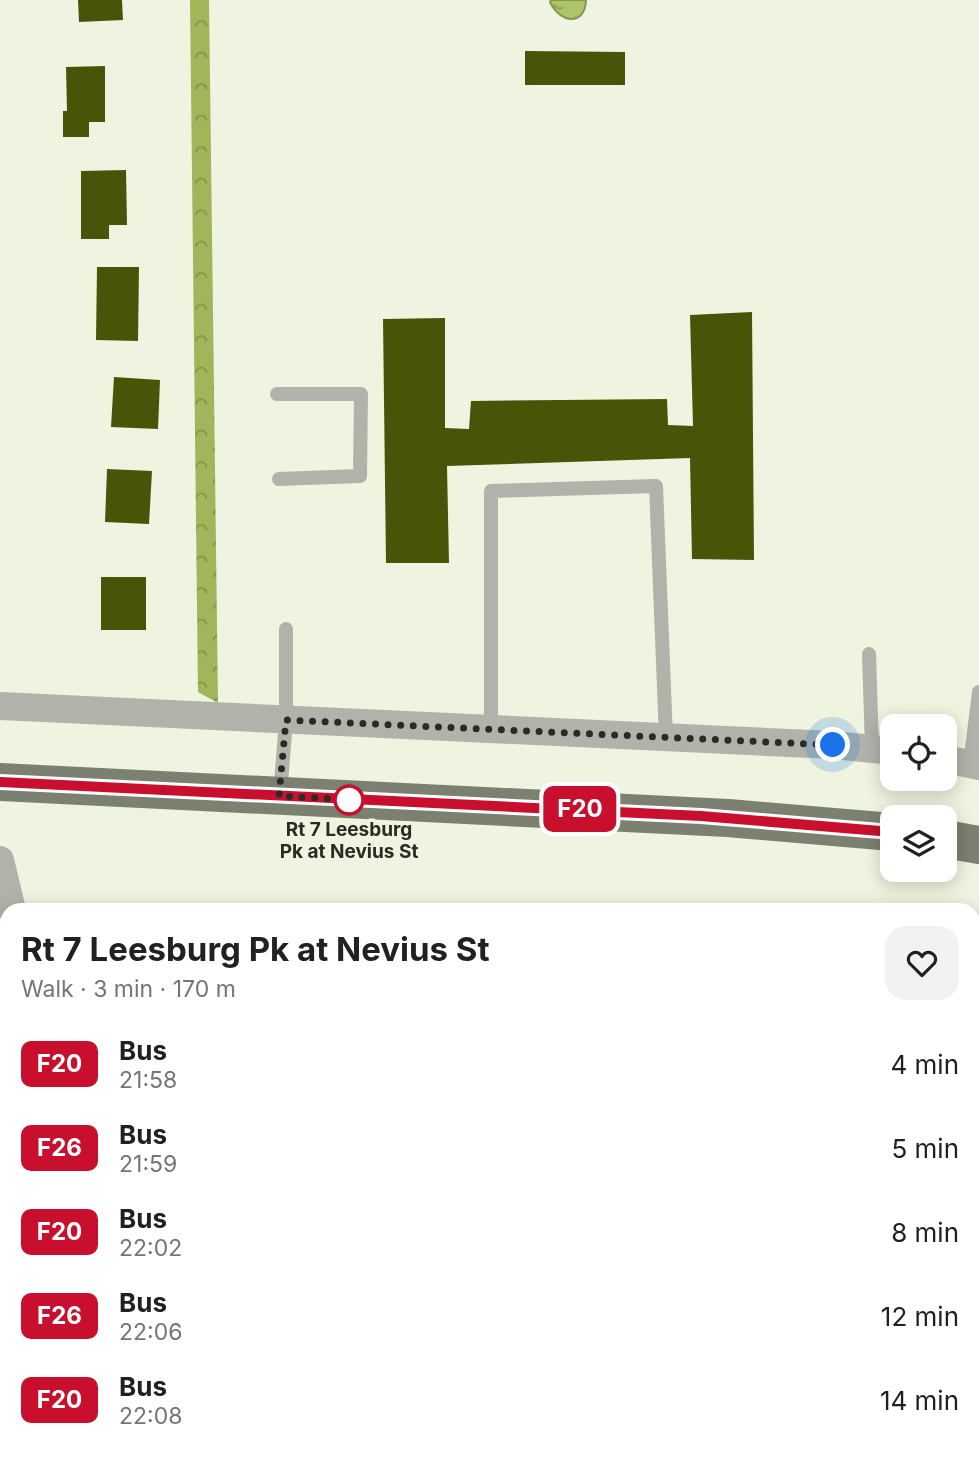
<!DOCTYPE html>
<html lang="en">
<head>
<meta charset="utf-8">
<style>
  :root { --surface:#fff; --page:#f2f2f2; --text:#202124; --muted:#757577 }
  body { margin:0; font-family:Inter,sans-serif; background:var(--page); color:var(--text); height:100vh; display:flex; flex-direction:column; font-size:26px; white-space:nowrap }
  * { box-sizing:border-box; margin:0 }
  p { font-size:23px; color:var(--muted) }
  .icon { flex:none; width:38px; height:38px; fill:none; stroke:currentColor; stroke-width:2; stroke-linecap:round; stroke-linejoin:round }
  .map { position:relative; flex:1; overflow:hidden }
  .sheet { position:absolute; left:0px; top:903px; width:980px; height:555px; display:flex; flex-direction:column; background:var(--surface); border-radius:21px 21px 0 0; box-shadow:0 4px 18px #0003 }
  .sheet>* { flex:none }
  .badge { padding:0 14px; border-radius:10px; font-size:24px; line-height:46px }
  .fabs { position:absolute; left:880px; top:714px; display:grid; gap:14px }
  .fabs a { display:grid; place-items:center; width:77px; height:77px; border-radius:14px; background:var(--surface); box-shadow:0 4px 18px #0003; font-size:35px }
  .you { position:absolute; width:35px; height:35px; margin:-18px; border:5px solid #fff; border-radius:50%; background:#1a73e8; box-shadow:0 0 0 10px #1a73e833 }
  .map>.badge { position:absolute; translate:-50% -50%; box-shadow:0 0 0 4px #fff }
  .round { display:grid; place-items:center; flex:none; width:74px; height:74px; border-radius:21px; background:var(--page) }
  .summary { display:flex; align-items:center; justify-content:space-between; height:119px; padding:0 21px }
  h1 { font-size:33px; font-weight:700; line-height:52px }
  ul { padding:0; list-style:none }
  li { display:flex; align-items:center; gap:21px; height:84px; padding:0 21px }
  li div { flex:1 }
  li b { display:block; font-size:26px }
  li em { font-style:normal }
  li .badge { min-width:77px; font-weight:700; text-align:center }
  .map>svg:first-child { display:block }
  .forest { fill:url(#forest-crowns) }
  .water { fill:url(#water-ripples); stroke:#869654; stroke-width:2 }
  .building { fill:#475509 }
  .lines { fill:none; stroke-linecap:round; stroke-linejoin:round }
  .path { stroke:#888c7e; stroke-width:4.5; stroke-dasharray:5 3.5; stroke-linecap:butt }
  .lane { stroke:#b1b3aa; stroke-width:14 }
  .street { stroke:#b1b3aa; stroke-width:28 }
  .primary { stroke:#7b8070; stroke-width:38 }
  .line-casing { stroke:#fff; stroke-width:16 }
  .line { stroke:#c8102e; stroke-width:10 }
  .walk { stroke:#2a2c24; stroke-width:7; stroke-dasharray:0 12.6 }
  .stop-dot { fill:#fff; stroke:#c8102e; stroke-width:3.5 }
  .labels { text-anchor:middle; stroke-width:7; stroke-linejoin:round; paint-order:stroke }
  .stop-label { font-size:19px; font-weight:bold; fill:#2a2c24; stroke:#eef4df }
</style>
</head>
<body>
<div class="map">
<svg width="979" height="1457" viewBox="0 0 979 1457">
  <defs>
    <pattern id="forest-crowns" width="20" height="18" patternUnits="userSpaceOnUse" patternTransform="scale(1.75)"><rect width="20" height="18" fill="#a1b65b"/><path d="M2 6a3 3 0 1 1 6 0M12 15a3 3 0 1 1 6 0" fill="none" stroke="#83944b"/></pattern>
    <pattern id="water-ripples" width="26" height="14" patternUnits="userSpaceOnUse" patternTransform="scale(1.75)"><rect width="26" height="14" fill="#aec469"/><path d="M2 4q2-2 4 0t4 0M15 11q2-2 4 0t4 0" fill="none" stroke="#8e9f56"/></pattern>
  </defs>
  <rect width="100%" height="100%" fill="#eef4df"/>
  <!-- forest -->
  <path class="forest" d="M190 0H209L218 703 198 692Z"/>
  <!-- water -->
  <path class="water" d="M551 0H586C585 27 560 23 550 2Z
    M7 1419V1451H428V1457H171L151 1454 113 1457H0V1420Z"/>
  <!-- building -->
  <path class="building" d="M78 0H122L123 20 79 22Z
    M525 51 625 52V85H525Z
    M105 66V122H89V137H63V111H67L66 67Z
    M126 170 127 225H109V239H81V171Z
    M97 267H139L138 341 96 340Z
    M752 312 754 560 692 559 690 458 447 466 449 563H386L383 319 445 318V428L469 429 471 401 667 399 668 425 693 426 690 315Z
    M114 377 160 380 158 429 111 427Z
    M107 469 152 471 149 524 105 522Z
    M101 577H146V630H101Z
    M7 1350V1408L0 1410V1351Z
    M782 1451H852V1457L781 1455Z"/>
  <g class="lines">
    <!-- path -->
    <path class="path" d="M459 1457 460 1451"/>
    <!-- lane -->
    <path class="lane" d="M277 394H361L360 476 279 479
      M869 654 872 749
      M491 729V491L656 486 666 738
      M970 764 979 692
      M280 796 286 720V629"/>
    <!-- street -->
    <path class="street" d="M0 706 833 745 892 751
      M945 759 979 766
      M0 860 12 910
      M0 1042 7 996
      M973 1224 979 1227
      M703 1457 704 1451"/>
    <!-- primary -->
    <path class="primary" d="M0 782 728 818 892 832
      M945 839 979 845"/>
  </g>
  <g class="lines">
    <!-- line casing -->
    <g class="line-casing">
      <path id="line" d="M0 782 701 816 892 832"/>
    </g>
    <!-- line -->
    <use href="#line" class="line"/>
    <!-- walk -->
    <path class="walk" d="M349 800H357L279 796 286 720 833 745"/>
  </g>
  <!-- markers -->
  <circle class="stop-dot" cx="349" cy="800" r="14"/>
  <g class="labels">
    <!-- stop labels -->
    <g class="stop-label">
      <text x="349" y="836">Rt 7 Leesburg<tspan x="349" dy="22">Pk at Nevius St</tspan></text>
    </g>
  </g>
</svg>
<div class="fabs">
<a><svg class="icon" aria-label="locate" viewBox="0 0 24 24"><circle cx="12" cy="12" r="6"/><path d="M12 2v4M12 18v4M2 12h4M18 12h4"/></svg></a>
<a><svg class="icon" aria-label="layers" viewBox="0 0 24 24"><path d="M12 4l9 5-9 5-9-5zM3 14l9 5 9-5"/></svg></a>
</div>
<div class="you" style="left:833px;top:745px"></div>
<b class="badge" style="left:580px;top:809px;background:#c8102e;color:#fff">F20</b>
<section class="sheet">
<div class="summary"><div><h1>Rt 7 Leesburg Pk at Nevius St</h1><p>Walk · 3 min · 170 m</p></div><a class="round"><svg class="icon" aria-label="heart" viewBox="0 0 24 24"><path d="M12 20l-8-8c-3-5 5-10 8-4 3-6 11-1 8 4z"/></svg></a></div>
<ul>
<li><span class="badge" style="background:#c8102e;color:#fff">F20</span><div><b>Bus</b><p>21:58</p></div><em>4 min</em></li>
<li><span class="badge" style="background:#c8102e;color:#fff">F26</span><div><b>Bus</b><p>21:59</p></div><em>5 min</em></li>
<li><span class="badge" style="background:#c8102e;color:#fff">F20</span><div><b>Bus</b><p>22:02</p></div><em>8 min</em></li>
<li><span class="badge" style="background:#c8102e;color:#fff">F26</span><div><b>Bus</b><p>22:06</p></div><em>12 min</em></li>
<li><span class="badge" style="background:#c8102e;color:#fff">F20</span><div><b>Bus</b><p>22:08</p></div><em>14 min</em></li>
</ul>
</section>
</div>
</body>
</html>
